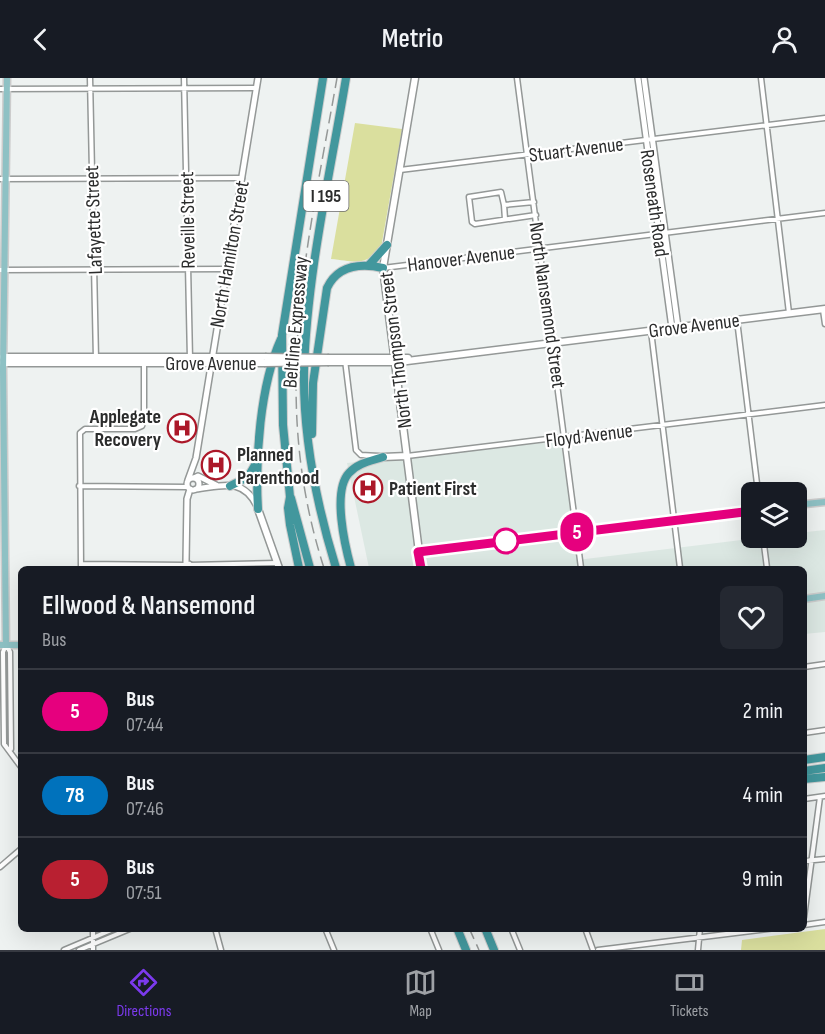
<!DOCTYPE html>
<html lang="en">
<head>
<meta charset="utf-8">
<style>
  :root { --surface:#171b24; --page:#242831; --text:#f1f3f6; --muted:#9ea1a6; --line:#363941; --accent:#7c3aed }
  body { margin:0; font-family:"Sofia Sans Condensed",sans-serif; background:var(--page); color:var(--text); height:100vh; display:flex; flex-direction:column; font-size:22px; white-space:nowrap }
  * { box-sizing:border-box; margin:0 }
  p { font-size:20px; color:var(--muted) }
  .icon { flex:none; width:33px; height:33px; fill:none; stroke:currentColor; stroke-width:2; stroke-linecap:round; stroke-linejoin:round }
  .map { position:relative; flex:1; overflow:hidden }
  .drawer { position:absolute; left:18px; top:488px; width:789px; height:366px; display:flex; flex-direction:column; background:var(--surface); border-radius:9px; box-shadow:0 6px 24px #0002 }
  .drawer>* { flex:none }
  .badge { padding:0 12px; border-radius:20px; font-size:21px; line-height:39px }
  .controls { position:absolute; left:741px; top:404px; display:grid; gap:12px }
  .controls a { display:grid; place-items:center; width:66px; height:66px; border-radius:9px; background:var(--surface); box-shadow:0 6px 24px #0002; font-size:30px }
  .map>.badge { position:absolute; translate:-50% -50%; box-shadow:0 0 0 3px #fff }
  .round { display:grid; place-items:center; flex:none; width:63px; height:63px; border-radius:9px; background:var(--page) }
  .summary { display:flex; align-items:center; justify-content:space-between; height:102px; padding:0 24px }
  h1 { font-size:28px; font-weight:600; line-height:45px }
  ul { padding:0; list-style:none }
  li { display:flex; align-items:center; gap:18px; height:84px; padding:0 24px; border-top:2px solid var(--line) }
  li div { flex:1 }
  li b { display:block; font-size:22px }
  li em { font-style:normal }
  li .badge { min-width:66px; font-weight:700; text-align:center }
  header { display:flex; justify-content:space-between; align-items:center; height:78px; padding:0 24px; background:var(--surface); font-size:27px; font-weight:600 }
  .menu { display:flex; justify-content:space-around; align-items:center; height:84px; border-top:2px solid var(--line); background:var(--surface); font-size:16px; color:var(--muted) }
  .menu a { display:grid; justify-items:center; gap:3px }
  .menu .current { color:var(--accent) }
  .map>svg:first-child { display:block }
  .built { fill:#dce8e3 }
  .green { fill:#dadf9e }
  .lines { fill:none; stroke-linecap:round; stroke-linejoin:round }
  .minor-casing { stroke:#949897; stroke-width:7 }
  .tertiary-casing { stroke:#949897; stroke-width:8 }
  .secondary-casing { stroke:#949897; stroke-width:9 }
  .primary-casing { stroke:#ccc; stroke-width:9 }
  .motorway-casing { stroke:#ccc; stroke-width:10 }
  .minor { stroke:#fff; stroke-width:4 }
  .tertiary { stroke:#fff; stroke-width:5 }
  .secondary { stroke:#fff; stroke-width:6 }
  .primary { stroke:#8ec1c4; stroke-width:6 }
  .motorway { stroke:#42979d; stroke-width:8 }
  .rail { stroke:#959897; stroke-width:1.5; stroke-dasharray:12 6; stroke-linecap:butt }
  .secondary-bridge-casing { stroke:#949897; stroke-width:9; stroke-linecap:butt }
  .secondary-bridge { stroke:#fff; stroke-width:6 }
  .line-casing { stroke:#fff; stroke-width:14 }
  .line { stroke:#e6007e; stroke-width:9 }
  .stop-dot { fill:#fff; stroke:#e6007e; stroke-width:3 }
  .labels { text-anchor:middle; stroke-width:4.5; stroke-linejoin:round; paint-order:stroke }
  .shield { fill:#fff; stroke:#6b6b6b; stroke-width:1.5 }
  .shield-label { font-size:18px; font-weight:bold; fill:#2b2c2c }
  .street-label { font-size:20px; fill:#2b2c2c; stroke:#fff }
  .poi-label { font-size:20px; font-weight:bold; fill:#2b2c2c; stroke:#fff; text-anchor:start }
</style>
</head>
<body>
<header><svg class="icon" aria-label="back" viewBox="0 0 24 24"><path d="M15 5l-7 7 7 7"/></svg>Metrio<svg class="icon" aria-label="person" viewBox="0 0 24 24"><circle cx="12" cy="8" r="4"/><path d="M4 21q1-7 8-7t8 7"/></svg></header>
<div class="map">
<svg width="825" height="872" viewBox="0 0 825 872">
  <rect width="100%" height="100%" fill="#eef2f1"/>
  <!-- built -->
  <path class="built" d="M561 363 577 482 766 459H796L797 455 825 452V554L804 556V490H369L347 385Z"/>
  <!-- green -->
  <path class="green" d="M355 45 402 51 381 170C364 189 354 183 331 181Z
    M825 851V872H741L742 862Z"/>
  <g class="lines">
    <!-- minor casing -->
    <g class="minor-casing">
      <path id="minor" d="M90 0 96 281
        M184 0 190 281
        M517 0 581 490
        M761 0 789 235
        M0 11 256 10
        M400 92 825 40
        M0 101 242 100
        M534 124 504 127 501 114 469 119 472 144 475 146 536 137
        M504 127 505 141
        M383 190 825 135
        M0 192 227 191
        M823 232 825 246
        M737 242 758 414
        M651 253 680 490
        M345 282 356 372 361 377 379 378
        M407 378 825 327
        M79 408 187 409
        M763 459 767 490
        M81 486 185 487
        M189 487 277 485
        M81 490 80 355 85 351H135L142 348 144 339V283
        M6 567 3 574 4 666 21 689
        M7 568 10 574 11 671
        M804 589 825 586
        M804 655 825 652
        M804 721 825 718
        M804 783 825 781
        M0 789 21 771
        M804 839 820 719
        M804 847 825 844
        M93 850V872
        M215 850 221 872
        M325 850 334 872
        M430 850 439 872
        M511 850 520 872
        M585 850 593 872
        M64 872 116 850
        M79 872 132 850
        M598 872 775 850
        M698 872 700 850"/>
    </g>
    <!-- tertiary casing -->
    <g class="tertiary-casing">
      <path id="tertiary" d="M638 0 672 250
        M644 0 678 249
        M194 400 198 398 216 407
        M187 406a6 6 0 1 1 12 0a6 6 0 1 1-12 0Z
        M188 402 196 380 258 0
        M196 411C222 408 243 399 257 428
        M186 485 187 421 190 411
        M186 485 189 486 188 489 185 488Z"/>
    </g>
    <!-- secondary casing -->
    <g class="secondary-casing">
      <path id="secondary" d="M415 0 383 190 419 474
        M3 279H265
        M329 280H408
        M329 284H399L825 231
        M3 285H264
        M383 379 407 378
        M258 431 279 490"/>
    </g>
    <!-- primary casing -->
    <g class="primary-casing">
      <path id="primary" d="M796 427 825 424
        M421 490 419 474 752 433
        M804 521 825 518
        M0 567H21
        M6 567 3 292 7 0"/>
    </g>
    <!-- motorway casing -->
    <g class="motorway-casing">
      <path id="motorway" d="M369 187 387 167
        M312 356 313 305 327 210C338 187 360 185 383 190
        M230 408 248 399 255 387
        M291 420 310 490
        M258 431C255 381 260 307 281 261
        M299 490 290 447 288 430 290 419 283 347 282 257 323 0
        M336 490C317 428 303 359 304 293 307 195 330 97 346 0
        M351 490C345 468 332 413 349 395 358 385 371 383 383 379
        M804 682 825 679
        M804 693 825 690
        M804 701 825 699
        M457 850 466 872
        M485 850 494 872"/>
    </g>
    <!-- minor -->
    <use href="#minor" class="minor"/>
    <!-- tertiary -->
    <use href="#tertiary" class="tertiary"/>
    <!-- secondary -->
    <use href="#secondary" class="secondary"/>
    <!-- primary -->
    <use href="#primary" class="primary"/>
    <!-- motorway -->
    <use href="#motorway" class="motorway"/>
    <!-- rail -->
    <path class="rail" d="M324 490C269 319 307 171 337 0
      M469 850 479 872"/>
    <!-- secondary-bridge casing -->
    <g class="secondary-bridge-casing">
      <path id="secondary-bridge" d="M265 279 329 280
        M264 285 329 284"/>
    </g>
    <!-- secondary-bridge -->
    <use href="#secondary-bridge" class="secondary-bridge"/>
  </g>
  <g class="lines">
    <!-- line casing -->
    <g class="line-casing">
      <path id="line" d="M421 490 418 474 752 433"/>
    </g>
    <!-- line -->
    <use href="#line" class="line"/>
  </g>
  <!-- icons -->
  <defs>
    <g id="hospital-ring" transform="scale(1.5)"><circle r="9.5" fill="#fff" stroke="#ac1829" stroke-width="1.5"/><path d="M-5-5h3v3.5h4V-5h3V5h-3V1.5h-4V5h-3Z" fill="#ac1829"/></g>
  </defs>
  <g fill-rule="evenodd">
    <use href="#hospital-ring" x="182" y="350"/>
    <use href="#hospital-ring" x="216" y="387"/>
    <use href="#hospital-ring" x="368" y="410"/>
  </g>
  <!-- markers -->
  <circle class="stop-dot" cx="506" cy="463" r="12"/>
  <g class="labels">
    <!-- shield labels -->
    <rect class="shield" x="303.5" y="103" width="45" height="30" rx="4.5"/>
    <g class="shield-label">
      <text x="326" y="124">I 195</text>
    </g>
    <!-- street labels -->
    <g class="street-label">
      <text transform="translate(576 71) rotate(-7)" y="7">Stuart Avenue</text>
      <text transform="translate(655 125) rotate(82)" y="7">Roseneath Road</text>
      <text transform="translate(93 142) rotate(-92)" y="7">Lafayette Street</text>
      <text transform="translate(187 142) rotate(-91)" y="7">Reveille Street</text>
      <text transform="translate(229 176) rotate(-80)" y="7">North Hamilton Street</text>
      <text transform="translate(461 180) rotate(-7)" y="7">Hanover Avenue</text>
      <text transform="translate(548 227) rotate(82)" y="7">North Nansemond Street</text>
      <text transform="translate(295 244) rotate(-85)" y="7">Beltline Expressway</text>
      <text transform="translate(694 247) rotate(-7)" y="7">Grove Avenue</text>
      <text transform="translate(395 272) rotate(-97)" y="7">North Thompson Street</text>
      <text x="211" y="292">Grove Avenue</text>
      <text transform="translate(589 357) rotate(-7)" y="7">Floyd Avenue</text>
    </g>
    <!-- poi labels -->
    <g class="poi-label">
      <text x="161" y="345" text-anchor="end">Applegate<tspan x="161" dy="23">Recovery</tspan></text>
      <text x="237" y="383">Planned<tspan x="237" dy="23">Parenthood</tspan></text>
      <text x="389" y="417">Patient First</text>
    </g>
  </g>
</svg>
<div class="controls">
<a><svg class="icon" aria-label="layers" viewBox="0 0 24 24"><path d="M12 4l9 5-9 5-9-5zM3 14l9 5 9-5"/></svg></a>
</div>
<b class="badge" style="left:577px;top:454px;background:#e6007e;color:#fff">5</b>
<section class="drawer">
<div class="summary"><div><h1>Ellwood &amp; Nansemond</h1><p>Bus</p></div><a class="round"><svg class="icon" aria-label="heart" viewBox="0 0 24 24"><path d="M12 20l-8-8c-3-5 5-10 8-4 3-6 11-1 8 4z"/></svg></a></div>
<ul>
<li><span class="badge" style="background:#e6007e;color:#fff">5</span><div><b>Bus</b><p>07:44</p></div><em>2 min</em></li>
<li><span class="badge" style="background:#0072bc;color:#fff">78</span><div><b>Bus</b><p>07:46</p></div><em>4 min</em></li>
<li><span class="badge" style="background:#b92031;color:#fff">5</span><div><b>Bus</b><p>07:51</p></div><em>9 min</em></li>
</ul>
</section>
</div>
<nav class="menu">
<a class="current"><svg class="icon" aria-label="directions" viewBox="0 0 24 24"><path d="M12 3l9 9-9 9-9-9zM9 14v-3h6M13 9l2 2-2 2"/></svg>Directions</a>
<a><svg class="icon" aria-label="map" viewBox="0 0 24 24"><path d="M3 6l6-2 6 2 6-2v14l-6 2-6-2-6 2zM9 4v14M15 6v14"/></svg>Map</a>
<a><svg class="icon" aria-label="tickets" viewBox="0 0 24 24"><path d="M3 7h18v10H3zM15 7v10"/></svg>Tickets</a>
</nav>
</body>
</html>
